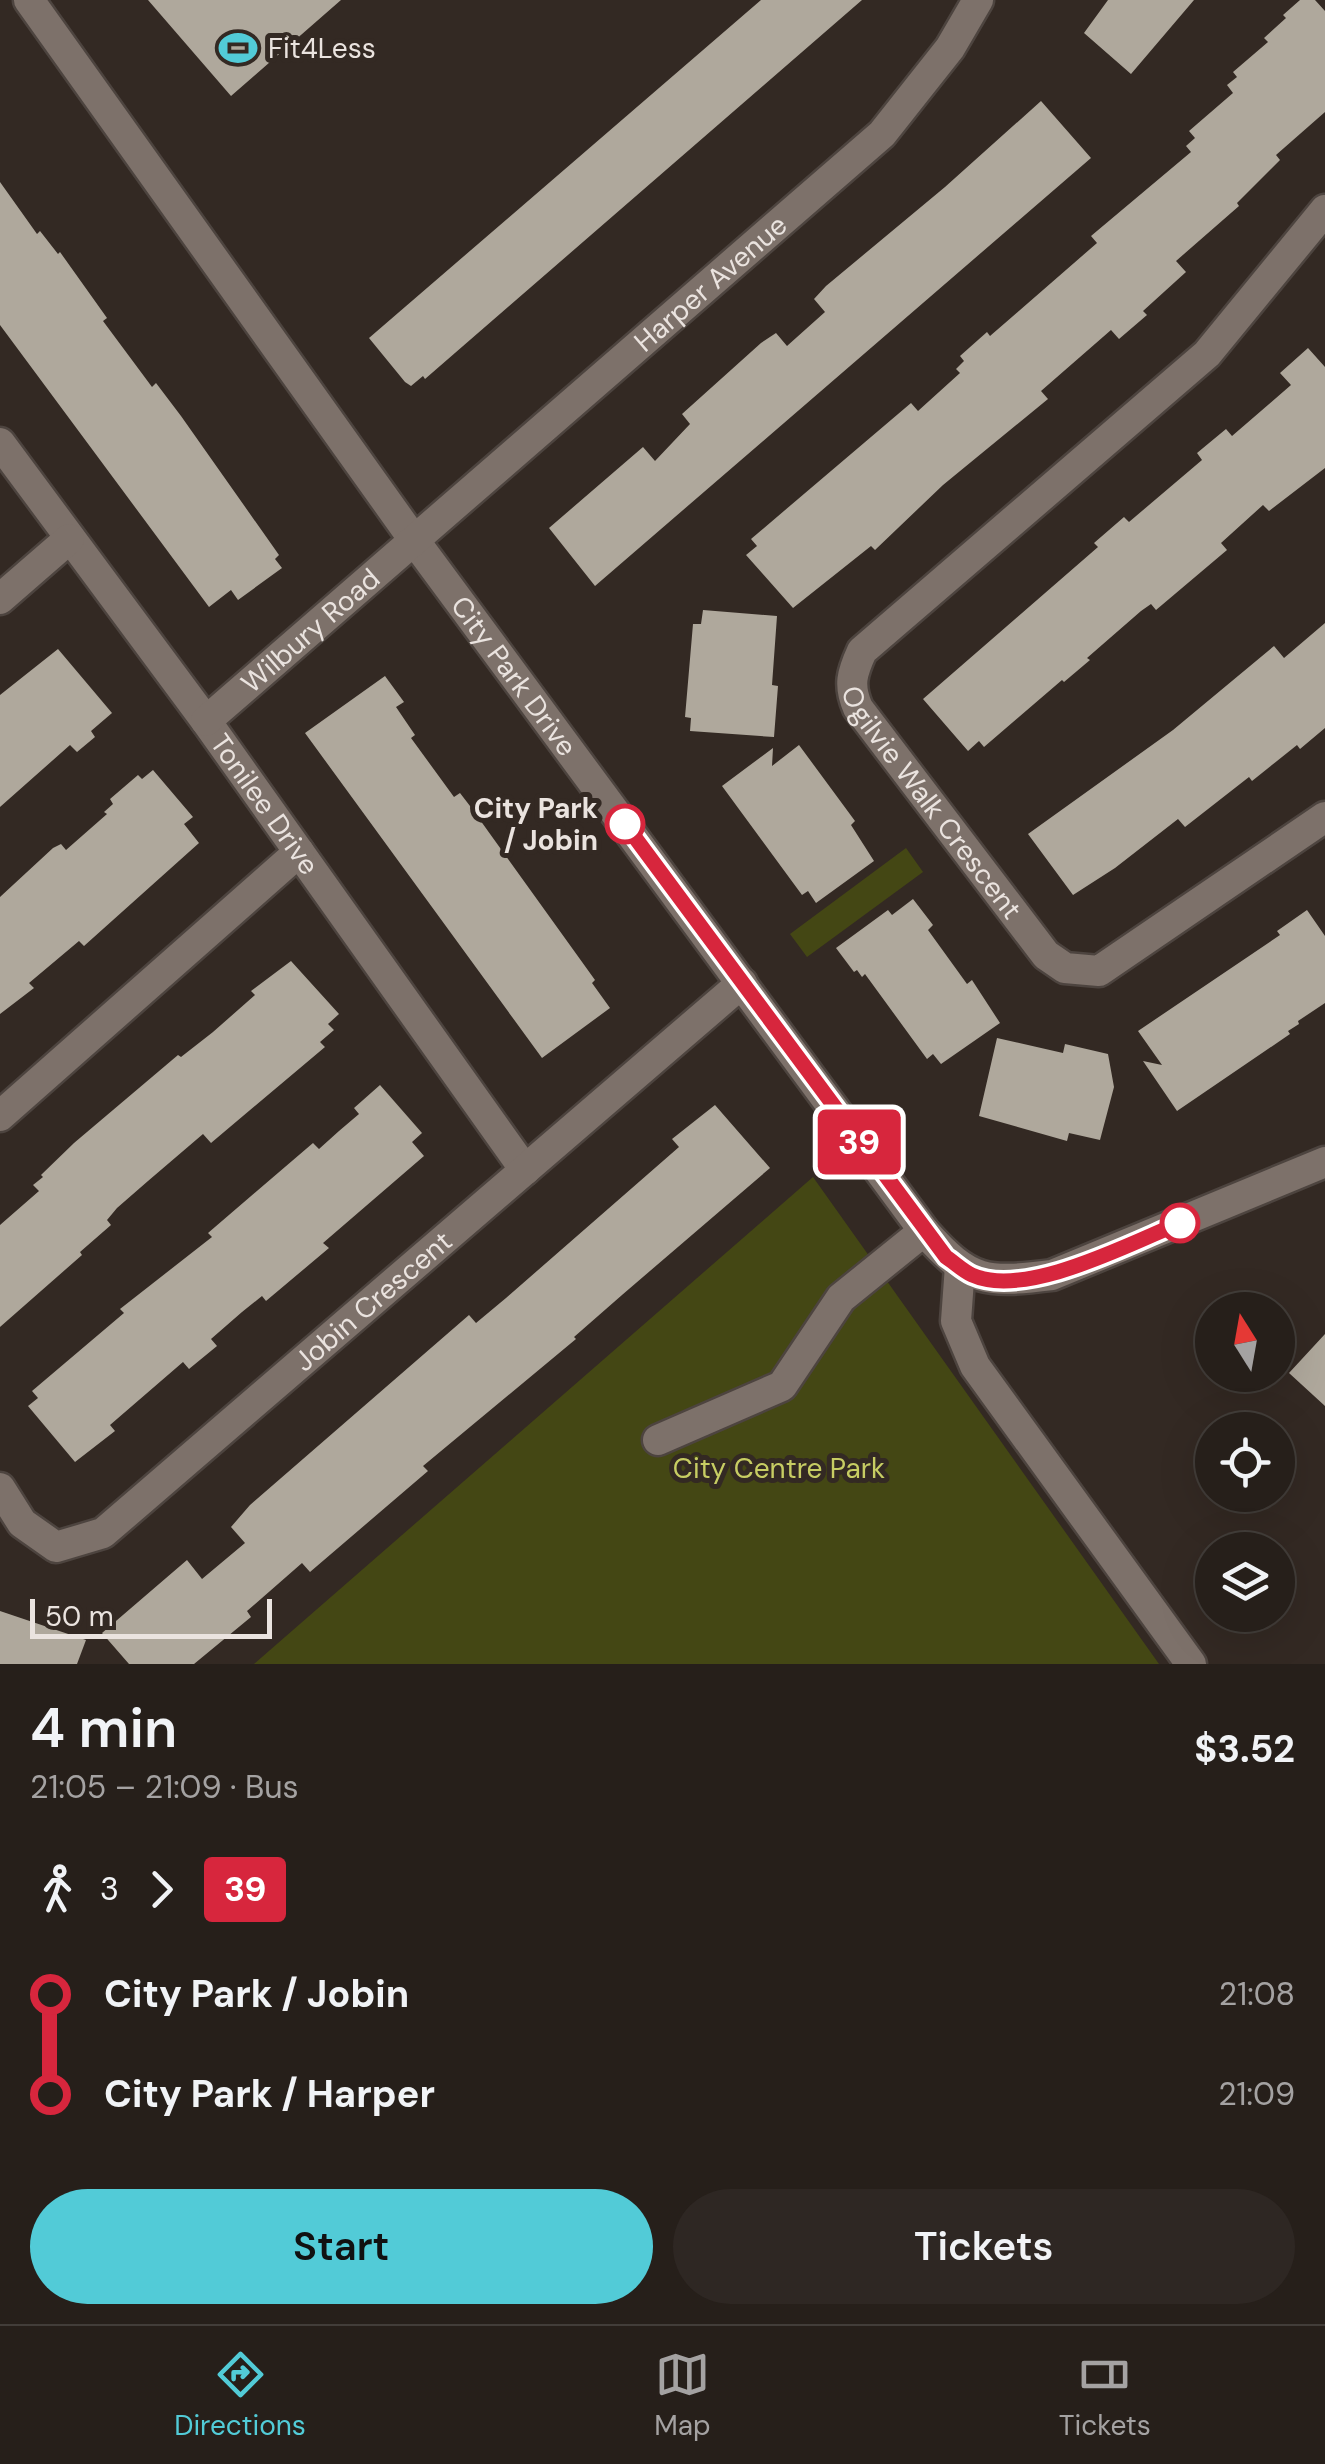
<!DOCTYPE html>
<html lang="en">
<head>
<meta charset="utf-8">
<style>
  :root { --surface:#261f1a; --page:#2e2723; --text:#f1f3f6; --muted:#a4a2a2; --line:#423d39; --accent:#52cbd7 }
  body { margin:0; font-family:"DM Sans",sans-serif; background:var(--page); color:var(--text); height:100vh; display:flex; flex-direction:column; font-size:38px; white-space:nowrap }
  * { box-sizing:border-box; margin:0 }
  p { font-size:32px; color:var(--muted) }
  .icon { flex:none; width:55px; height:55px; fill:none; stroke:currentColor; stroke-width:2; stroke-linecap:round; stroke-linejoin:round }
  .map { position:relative; height:1664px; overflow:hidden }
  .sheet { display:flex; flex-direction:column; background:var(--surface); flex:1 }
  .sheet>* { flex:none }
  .badge { padding:0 20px; border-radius:8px; font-size:35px; line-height:65px }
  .needle { width:65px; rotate:349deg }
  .tools { position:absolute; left:1195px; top:1292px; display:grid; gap:20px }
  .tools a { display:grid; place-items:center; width:100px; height:100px; border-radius:50%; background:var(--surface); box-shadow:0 10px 40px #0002,0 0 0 2px var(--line); font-size:50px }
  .scale { position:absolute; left:30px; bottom:25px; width:242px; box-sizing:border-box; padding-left:10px; border:5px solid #eae3df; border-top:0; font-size:28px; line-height:35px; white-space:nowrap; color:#eae3df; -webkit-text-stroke:8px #332923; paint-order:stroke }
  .map>.badge { position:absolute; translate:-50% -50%; box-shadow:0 0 0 5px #fff }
  .legs { display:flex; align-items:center; gap:15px; height:110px; padding:0 30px; font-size:32px }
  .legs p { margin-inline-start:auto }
  .overview { display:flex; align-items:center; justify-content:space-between; height:170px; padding:0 30px }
  h1 { font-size:55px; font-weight:600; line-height:75px }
  .cta { display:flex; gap:20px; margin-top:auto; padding:20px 30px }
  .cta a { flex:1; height:115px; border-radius:60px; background:var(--accent); color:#111; font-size:40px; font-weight:600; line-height:115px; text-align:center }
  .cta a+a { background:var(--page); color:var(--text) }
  ul { padding:0 30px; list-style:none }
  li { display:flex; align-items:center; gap:35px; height:100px; font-size:38px }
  li i { display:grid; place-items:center; width:15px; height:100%; margin:0 12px; background:currentColor }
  li i::after { content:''; width:25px; height:25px; margin:-12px; border:8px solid; border-radius:50%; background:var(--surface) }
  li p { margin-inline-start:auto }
  li:first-child i { background:linear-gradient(#0000 50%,currentColor 0) }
  li:last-child i { background:linear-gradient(currentColor 50%,#0000 0) }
  .tab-bar { display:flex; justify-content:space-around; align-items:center; height:140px; border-top:2px solid var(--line); background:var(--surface); font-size:28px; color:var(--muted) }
  .tab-bar a { display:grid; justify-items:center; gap:5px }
  .tab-bar .current { color:var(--accent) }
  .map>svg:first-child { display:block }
  .green { fill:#444714 }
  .building { fill:#afa89c }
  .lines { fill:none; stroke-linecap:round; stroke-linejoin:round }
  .minor-casing { stroke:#4d443f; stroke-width:35 }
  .minor { stroke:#7d716a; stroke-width:30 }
  .line-1-casing { stroke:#fff; stroke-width:22 }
  .line-1 { stroke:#d7263d; stroke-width:15 }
  .stop-1-dot { fill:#fff; stroke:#d7263d; stroke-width:5 }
  .labels { text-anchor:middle; stroke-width:10; stroke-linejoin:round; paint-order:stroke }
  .poi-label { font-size:28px; fill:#eae3df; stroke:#332923; text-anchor:start }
  .street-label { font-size:28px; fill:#eae3df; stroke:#332923 }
  .stop-label { font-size:28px; font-weight:bold; fill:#eae3df; stroke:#332923; text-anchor:end }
  .park-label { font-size:28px; fill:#c7cd63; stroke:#332923 }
</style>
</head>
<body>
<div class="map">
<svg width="1325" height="1664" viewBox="0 0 1325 1664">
  <rect width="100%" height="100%" fill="#332923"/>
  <!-- green -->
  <path class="green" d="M906 848 923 872 807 957 790 934Z
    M813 1177 1159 1664H254Z"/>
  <!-- building -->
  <path class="building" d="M148 0H341L231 96Z
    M761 0H862L425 379 423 376 411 386 405 382 369 338Z
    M1108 0H1194L1131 74 1084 33Z
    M1300 0H1315L1325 11V112L1276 155 1280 160 1237 203 1239 206 1176 261 1186 272 1143 311 1147 315 1119 339 1111 330 1041 391 1048 399 943 485 875 550 871 546 793 608 746 555 757 546 751 539 911 403 918 411 960 373 956 369 964 361 960 356 987 332 990 336 1097 243 1091 236 1191 152 1186 146 1195 138 1189 131 1233 93 1227 85 1237 77 1233 72 1268 42 1264 38 1286 18 1283 15Z
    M1041 101 1091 158 595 586 549 528 643 447 655 461 690 424 682 414 761 343 776 333 787 346 825 312 814 299 826 286 945 187Z
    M0 182 37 234 40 231 58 254 60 252 107 318 103 321 152 387 156 383 181 416 279 555 275 559 282 568 238 600 231 590 209 607 0 325Z
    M1308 348 1325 367V468L1269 511 1263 505 1221 543 1227 550 1156 610 1151 604 1141 611 1087 658 1090 660 1064 682 1062 680 984 747 979 741 968 751 923 699 1098 547 1094 543 1124 517 1129 522 1202 460 1197 453 1226 429 1232 436 1291 385 1280 373Z
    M703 610 777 616 772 685 778 686 774 737 690 731 691 718 685 717 693 624H701Z
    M1325 623V728L1300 749 1297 745 1252 781 1249 777 1185 827 1178 819 1115 868 1073 895 1028 834 1173 730 1274 646 1284 658Z
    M58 649 112 713 91 731 95 737 77 752 70 745 0 807V695Z
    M385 676 404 702 396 707 415 735 411 738 454 797 460 793 470 806 595 980 592 983 610 1008 542 1058 305 733Z
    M799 745 855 821 851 825 874 861 816 903 808 891 802 895 722 786 773 748 772 766Z
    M153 770 193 817 184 824 199 843 84 946 79 941 29 983 34 988 0 1014V897L53 848 61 844 66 850 107 814 104 812 113 804 110 799 138 775 142 779Z
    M913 899 933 925 928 930 967 984 972 980 1000 1023 941 1064 933 1054 927 1059 865 974 862 977 857 970 854 972 836 948 888 910 892 915Z
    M1307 910 1325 936V1003L1298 1021 1299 1024 1288 1031 1290 1034 1177 1111 1143 1061 1162 1065 1138 1031 1280 935 1277 931Z
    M291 961 339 1014 328 1024 334 1030 320 1042 325 1047 211 1143 203 1134 148 1181 117 1208 107 1220 111 1225 80 1252 82 1255 0 1327V1225L39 1191 33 1185 43 1177 41 1175 74 1143 178 1055 181 1057 213 1032 255 995 251 991Z
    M997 1038 1063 1053 1065 1044 1108 1054 1114 1087 1100 1140 1069 1133 1067 1141 979 1116Z
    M380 1085 422 1133 412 1142 424 1156 323 1243 329 1248 266 1301 262 1296 242 1312 211 1339 217 1346 189 1369 183 1362 110 1425 115 1431 75 1462 28 1406 38 1398 32 1391 124 1313 120 1309 212 1237 208 1233 313 1143 319 1149 339 1131 359 1114 354 1108Z
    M715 1105 770 1168 622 1295 574 1337 576 1339 423 1466 428 1471 310 1572 302 1563 247 1611 251 1617 194 1664H129L102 1633 187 1560 202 1579 245 1543 231 1527 250 1505 469 1315 476 1323 506 1298 679 1147 672 1139Z
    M1325 1334V1406L1289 1373Z
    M0 1611 86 1640 77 1664H0Z"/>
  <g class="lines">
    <!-- minor casing -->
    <g class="minor-casing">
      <g id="minor">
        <path id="s1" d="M29 0 414 540 924 1231C970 1283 986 1283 1052 1275L1325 1162"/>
        <path id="s2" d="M1325 210 1207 354 862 651C852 673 848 685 858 708L1046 955 1065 968 1099 971 1325 817"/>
        <path id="s3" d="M0 443 206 721 525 1170"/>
        <path d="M0 599 69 539"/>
        <path id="s4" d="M206 721 882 134 950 48 978 0"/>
        <path d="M0 1116 299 852"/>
        <path d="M960 1266 956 1321 975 1366 1191 1664"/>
        <path d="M658 1440 782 1386 841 1298 924 1231"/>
        <path id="s5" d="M0 1488 22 1523 56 1547 103 1533 742 983"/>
      </g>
    </g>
    <!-- minor -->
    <use href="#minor" class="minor"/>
  </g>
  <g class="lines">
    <!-- line-1 casing -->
    <g class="line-1-casing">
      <path id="line-1" d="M625 824 946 1257C955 1263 963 1271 972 1275 1025 1299 1129 1244 1180 1223"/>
    </g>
    <!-- line-1 -->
    <use href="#line-1" class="line-1"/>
  </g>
  <!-- icons -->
  <defs>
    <g id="stadium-bare" transform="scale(3)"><path d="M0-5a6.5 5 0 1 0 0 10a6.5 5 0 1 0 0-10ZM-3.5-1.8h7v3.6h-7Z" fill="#52cbd7" stroke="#332923" stroke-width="2.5" paint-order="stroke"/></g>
  </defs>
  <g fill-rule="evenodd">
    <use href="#stadium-bare" x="238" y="48"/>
  </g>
  <!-- markers -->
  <g class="stop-1-dot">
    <circle cx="625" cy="824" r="18"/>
    <circle cx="1180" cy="1223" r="18"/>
  </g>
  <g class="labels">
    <!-- poi labels -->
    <g class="poi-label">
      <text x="268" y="58">Fit4Less</text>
    </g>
    <!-- street labels -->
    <g class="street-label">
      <text dy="10" stroke="none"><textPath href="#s4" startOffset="668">Harper Avenue</textPath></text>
      <text dy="10" stroke="none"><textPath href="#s4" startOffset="138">Wilbury Road</textPath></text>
      <text dy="10" stroke="none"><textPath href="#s1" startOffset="832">City Park Drive</textPath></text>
      <text dy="10" stroke="none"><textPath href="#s2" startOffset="820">Ogilvie Walk Crescent</textPath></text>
      <text dy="10" stroke="none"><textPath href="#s3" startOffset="448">Tonilee Drive</textPath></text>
      <text dy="10" stroke="none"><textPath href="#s5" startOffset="488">Jobin Crescent</textPath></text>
    </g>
    <!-- stop labels -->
    <g class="stop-label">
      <text x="598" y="818">City Park<tspan x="598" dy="32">/ Jobin</tspan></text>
    </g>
    <!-- park labels -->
    <g class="park-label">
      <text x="779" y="1478">City Centre Park</text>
    </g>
  </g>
</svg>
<div class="tools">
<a><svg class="needle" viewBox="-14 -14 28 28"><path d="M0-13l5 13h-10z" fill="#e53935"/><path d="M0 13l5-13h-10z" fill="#a4a2a2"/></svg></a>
<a><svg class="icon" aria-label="locate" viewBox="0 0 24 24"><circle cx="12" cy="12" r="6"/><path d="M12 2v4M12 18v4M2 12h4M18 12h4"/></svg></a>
<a><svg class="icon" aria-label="layers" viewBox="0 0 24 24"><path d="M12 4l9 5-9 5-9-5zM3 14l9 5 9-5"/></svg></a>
</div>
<div class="scale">50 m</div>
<b class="badge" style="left:859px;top:1142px;background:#d7263d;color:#fff">39</b>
</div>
<section class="sheet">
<div class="overview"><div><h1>4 min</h1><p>21:05 – 21:09 · Bus</p></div><b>$3.52</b></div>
<div class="legs"><svg class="icon" aria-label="walk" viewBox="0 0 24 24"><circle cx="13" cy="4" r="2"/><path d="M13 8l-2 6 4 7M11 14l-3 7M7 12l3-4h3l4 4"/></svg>3<svg class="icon" aria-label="forward" viewBox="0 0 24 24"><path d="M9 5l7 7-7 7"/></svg><b class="badge" style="background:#d7263d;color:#fff">39</b></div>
<ul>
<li><i style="color:#d7263d"></i><b>City Park / Jobin</b><p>21:08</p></li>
<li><i style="color:#d7263d"></i><b>City Park / Harper</b><p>21:09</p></li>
</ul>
<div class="cta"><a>Start</a><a>Tickets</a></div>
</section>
<nav class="tab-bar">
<a class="current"><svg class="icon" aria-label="directions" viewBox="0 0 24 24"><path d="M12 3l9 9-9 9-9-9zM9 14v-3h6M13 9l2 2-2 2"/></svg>Directions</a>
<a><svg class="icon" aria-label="map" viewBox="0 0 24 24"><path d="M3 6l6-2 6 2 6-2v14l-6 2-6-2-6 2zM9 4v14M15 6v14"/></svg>Map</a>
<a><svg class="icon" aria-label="tickets" viewBox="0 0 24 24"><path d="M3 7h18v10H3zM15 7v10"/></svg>Tickets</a>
</nav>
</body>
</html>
